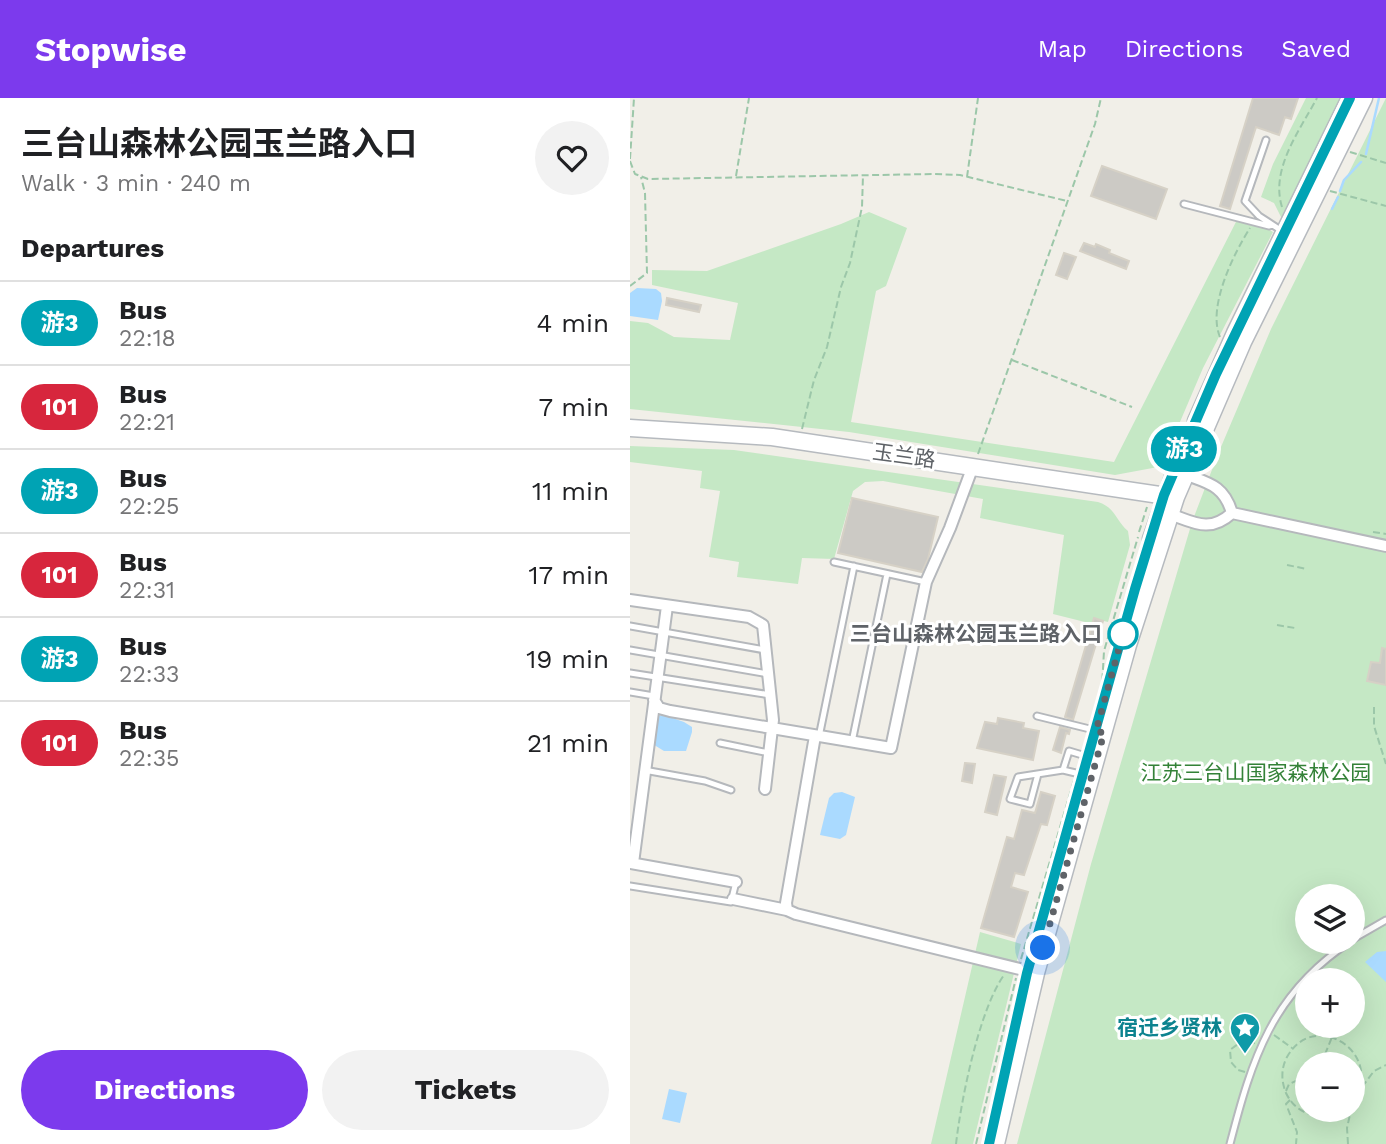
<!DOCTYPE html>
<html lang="en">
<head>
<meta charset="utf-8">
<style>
  :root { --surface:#fff; --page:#f2f2f2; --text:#202124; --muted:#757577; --line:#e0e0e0; --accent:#7c3aed }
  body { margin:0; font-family:"Work Sans","Noto Sans SC",sans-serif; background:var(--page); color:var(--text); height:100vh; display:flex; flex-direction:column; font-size:26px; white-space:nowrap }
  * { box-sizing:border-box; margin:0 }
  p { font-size:23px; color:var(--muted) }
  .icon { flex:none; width:38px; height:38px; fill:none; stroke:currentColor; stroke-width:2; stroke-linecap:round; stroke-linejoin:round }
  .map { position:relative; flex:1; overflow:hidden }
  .sheet { display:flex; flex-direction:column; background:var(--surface); width:630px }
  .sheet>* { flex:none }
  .badge { padding:0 14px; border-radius:23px; font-size:24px; line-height:46px }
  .buttons { position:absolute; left:665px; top:786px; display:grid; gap:14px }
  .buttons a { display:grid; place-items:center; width:70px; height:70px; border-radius:50%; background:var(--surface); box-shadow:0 7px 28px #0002; font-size:35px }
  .you { position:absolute; width:35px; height:35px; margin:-18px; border:5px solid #fff; border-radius:50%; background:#1a73e8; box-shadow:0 0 0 10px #1a73e833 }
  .map>.badge { position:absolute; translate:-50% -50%; box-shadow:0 0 0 4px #fff }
  h2 { padding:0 21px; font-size:26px; line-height:63px }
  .round { display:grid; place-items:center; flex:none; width:74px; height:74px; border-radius:37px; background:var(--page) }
  .headline { display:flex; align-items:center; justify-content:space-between; height:119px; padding:0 21px }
  h1 { font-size:33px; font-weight:700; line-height:52px }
  .cta { display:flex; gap:14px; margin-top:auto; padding:14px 21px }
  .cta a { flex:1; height:80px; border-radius:42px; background:var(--accent); color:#fff; font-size:28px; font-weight:700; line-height:80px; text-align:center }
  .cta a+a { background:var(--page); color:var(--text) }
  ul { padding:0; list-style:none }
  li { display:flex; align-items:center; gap:21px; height:84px; padding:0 21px; border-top:2px solid var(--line) }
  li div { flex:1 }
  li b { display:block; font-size:26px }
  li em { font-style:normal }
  li .badge { min-width:77px; font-weight:700; text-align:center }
  header { display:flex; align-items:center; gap:42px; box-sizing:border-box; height:98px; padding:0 35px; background:var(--accent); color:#fff }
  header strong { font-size:33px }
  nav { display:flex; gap:38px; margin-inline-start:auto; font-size:24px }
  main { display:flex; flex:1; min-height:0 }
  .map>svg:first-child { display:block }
  .green { fill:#c5e8c5; fill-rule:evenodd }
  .water { fill:#aadaff }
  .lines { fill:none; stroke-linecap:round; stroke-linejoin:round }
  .stream { stroke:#aadaff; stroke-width:2.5 }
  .building { fill:#cccac5; stroke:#d6d1c6; stroke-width:2 }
  .lane-casing { stroke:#b5b8bc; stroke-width:9 }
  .street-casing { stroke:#b5b8bc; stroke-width:14 }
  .secondary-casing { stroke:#b6babf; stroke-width:19 }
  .path { stroke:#9cc7a9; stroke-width:2; stroke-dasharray:7 3.5; stroke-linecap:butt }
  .lane { stroke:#fff; stroke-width:5 }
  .street { stroke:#fff; stroke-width:10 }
  .secondary { stroke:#fff; stroke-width:16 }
  .line-casing { stroke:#fff; stroke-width:16 }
  .line { stroke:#00a3b4; stroke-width:10 }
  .walk { stroke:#5f6368; stroke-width:7; stroke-dasharray:0 12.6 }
  .stop-dot { fill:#fff; stroke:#00a3b4; stroke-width:3.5 }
  .labels { text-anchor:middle; stroke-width:6; stroke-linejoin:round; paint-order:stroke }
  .street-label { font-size:21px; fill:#5f6368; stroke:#fff }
  .stop-label { font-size:21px; font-weight:bold; fill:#5f6368; stroke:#fff; text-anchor:end }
  .park-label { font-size:21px; fill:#348238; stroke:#fff }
  .culture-label { font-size:21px; font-weight:bold; fill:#0d838f; stroke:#fff; text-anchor:end }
</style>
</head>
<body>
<header>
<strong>Stopwise</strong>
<nav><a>Map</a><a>Directions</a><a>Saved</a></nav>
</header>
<main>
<section class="sheet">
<div class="headline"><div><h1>三台山森林公园玉兰路入口</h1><p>Walk · 3 min · 240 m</p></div><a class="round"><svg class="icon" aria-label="heart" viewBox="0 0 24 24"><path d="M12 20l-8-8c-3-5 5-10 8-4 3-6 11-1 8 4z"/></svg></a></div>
<h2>Departures</h2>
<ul>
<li><span class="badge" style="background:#00a3b4;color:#fff">游3</span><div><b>Bus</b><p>22:18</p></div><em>4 min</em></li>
<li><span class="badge" style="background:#d7263d;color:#fff">101</span><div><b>Bus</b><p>22:21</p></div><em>7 min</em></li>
<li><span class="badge" style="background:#00a3b4;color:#fff">游3</span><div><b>Bus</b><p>22:25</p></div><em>11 min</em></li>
<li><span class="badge" style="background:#d7263d;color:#fff">101</span><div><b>Bus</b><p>22:31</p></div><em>17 min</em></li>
<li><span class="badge" style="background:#00a3b4;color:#fff">游3</span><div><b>Bus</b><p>22:33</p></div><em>19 min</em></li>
<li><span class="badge" style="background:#d7263d;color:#fff">101</span><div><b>Bus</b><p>22:35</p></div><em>21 min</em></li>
</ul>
<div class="cta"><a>Directions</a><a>Tickets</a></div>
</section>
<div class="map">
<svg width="756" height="1046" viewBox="0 0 756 1046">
  <rect width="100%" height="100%" fill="#f1efe8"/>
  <!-- green -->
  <path class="green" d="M676 0H712L653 123 644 105 631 99 643 66Z
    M756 0V1046H387L461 766 562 424 588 356 641 231ZM677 798H723V844H677ZM677 882H723V928H677ZM677 966H723V1012H677Z
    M239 114 277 130 256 188 246 193 221 324 484 364 610 116 643 134 573 270 532 366 528 369 485 377 219 334 0 311V223L18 225 44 239 100 242 108 205 22 187V172L77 173 211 126Z
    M0 348 104 352 468 404C485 409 486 423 498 433L500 447 478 524 465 521 463 526 423 516 434 437 350 420 353 401 253 383 235 384 223 393 204 461 172 460 168 486 107 479 109 464 79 459 90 393 70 390 72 373 0 364Z
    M350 834 391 846 343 1046H301Z"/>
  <!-- water -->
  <path class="water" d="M7 190 26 191 31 195 32 203 28 222 0 218V195Z
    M34 617 54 624 62 629V634L56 653H34L21 645 27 618Z
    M212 694 225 699 216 737 210 741 190 737 199 700 204 695Z
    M756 853V884L735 864 747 854Z
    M39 991 57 995 50 1025 32 1021Z"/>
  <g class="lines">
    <!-- stream -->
    <path class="stream" d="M736 56 749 0
      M710 93 714 82 731 64
      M702 111 708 99"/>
  </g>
  <!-- building -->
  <path class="building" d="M623 0H668L661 21 655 19 649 37 626 29 600 111 590 108Z
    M472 68 537 91 526 121 461 98Z
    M454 145 465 149 466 146 480 152 479 155 499 163 496 171 450 153Z
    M434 155 446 159 437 181 426 177Z
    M37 200 71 207 69 214 36 207Z
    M222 400 308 419 298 461 292 474 208 455Z
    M464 520 473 523 443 622 435 619Z
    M752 550 756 551V587L737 583 741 564 750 565Z
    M368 620 394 625 393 630 409 633 403 662 347 650 355 624 367 626Z
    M430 629 440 632 439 636 436 635 431 655 423 652Z
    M335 665 345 666 342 685 332 683Z
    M364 677 376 679 367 717 355 714Z
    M411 694 425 698 417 727 411 726 394 777 385 775 381 789 398 794 384 839 351 830 377 739 384 741 392 712 405 715Z"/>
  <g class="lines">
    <!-- lane casing -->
    <g class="lane-casing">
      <path id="lane" d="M636 42 615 103 629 118 652 133
        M554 106 639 128
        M204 464 296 484
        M0 528 135 552
        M0 552 138 576
        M0 575 141 597
        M0 594 24 598
        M407 618 472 634
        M189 639 224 468
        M222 644 257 476
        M90 645 139 655
        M14 672 75 683 101 692
        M408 676 400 706 380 701 388 679 433 672
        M454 677 433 672 439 653 459 659
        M0 788 101 804 106 784
        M723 841 756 822
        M600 1046C622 961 642 895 720 844"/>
    </g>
    <!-- street casing -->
    <g class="street-casing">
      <path id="street" d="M602 415 756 448
        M540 416C565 425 580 435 602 415 594 387 578 385 554 376
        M0 502 119 519 133 527 143 622 135 691
        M24 602 29 610 40 613 261 650 296 484 320 430 343 368
        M0 765 106 784
        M3 765 37 508
        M103 801 157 812 166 816 406 875
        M157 812 156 805 185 638"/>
    </g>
    <!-- secondary casing -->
    <g class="secondary-casing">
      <path id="secondary" d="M566 323 605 235 720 0
        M0 330 142 339 543 399
        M521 441 544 376
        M366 1046 406 875 498 547 546 399 613 244 734 0"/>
    </g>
    <!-- path -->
    <path class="path" d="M720 54 756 65
      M0 61 4 0
      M0 63 5 76 18 81 303 76 330 77 437 103
      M106 78 119 0
      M337 79 348 0
      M700 93 756 108
      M652 109C640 71 670 32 687 0
      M0 188 17 175 15 95 11 79
      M590 239C577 209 604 155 620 130
      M382 262 502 309
      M172 331 184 282 197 249 211 189 220 165 232 109 233 77
      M348 356 465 26 471 0
      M509 434 517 409
      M743 434 756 436
      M657 467 677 471
      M647 527 665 530
      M744 609V628L756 666
      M462 623 472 588 474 553 508 439
      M454 650 457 638
      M391 861 444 682
      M644 937 662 950
      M691 966 702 939
      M615 974 608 972 601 964 600 952 608 946 625 945
      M732 989 744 973 756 967
      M656 993 659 986 677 978
      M660 1002 656 1006 667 1034 666 1046
      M715 1012C694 1023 667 1019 656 995 651 983 651 970 657 959 684 910 756 954 723 1005
      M326 1046C331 1002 349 912 374 877
      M346 1046 386 880
      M718 1046 717 1030 721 1012"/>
    <!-- lane -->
    <use href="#lane" class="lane"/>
    <!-- street -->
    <use href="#street" class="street"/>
    <!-- secondary -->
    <use href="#secondary" class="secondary"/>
  </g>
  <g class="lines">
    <!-- line casing -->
    <g class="line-casing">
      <path id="line" d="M359 1046 397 875 505 491 534 397 586 276 720 0"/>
    </g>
    <!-- line -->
    <use href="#line" class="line"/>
    <!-- walk -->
    <path class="walk" d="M413 850 474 635 466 633 493 536"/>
  </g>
  <!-- icons -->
  <defs>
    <g id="sight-pin" transform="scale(1.575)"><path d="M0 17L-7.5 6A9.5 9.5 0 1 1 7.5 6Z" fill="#0f9aa8" stroke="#fff"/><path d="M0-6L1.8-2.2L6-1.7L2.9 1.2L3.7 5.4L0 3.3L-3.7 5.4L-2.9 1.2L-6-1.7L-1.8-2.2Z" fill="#fff"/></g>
  </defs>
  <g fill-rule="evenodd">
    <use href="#sight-pin" x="615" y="930"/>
  </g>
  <!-- markers -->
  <circle class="stop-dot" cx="493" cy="536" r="14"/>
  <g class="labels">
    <!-- street labels -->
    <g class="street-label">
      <text transform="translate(274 358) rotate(8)" y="7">玉兰路</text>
    </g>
    <!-- stop labels -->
    <g class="stop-label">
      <text x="472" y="543">三台山森林公园玉兰路入口</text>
    </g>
    <!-- park labels -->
    <g class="park-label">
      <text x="626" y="682">江苏三台山国家森林公园</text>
    </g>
    <!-- culture labels -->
    <g class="culture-label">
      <text x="592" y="937">宿迁乡贤林</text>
    </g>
  </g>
</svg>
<div class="buttons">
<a><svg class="icon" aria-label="layers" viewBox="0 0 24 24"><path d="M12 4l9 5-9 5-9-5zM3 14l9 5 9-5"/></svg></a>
<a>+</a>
<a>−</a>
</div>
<div class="you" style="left:413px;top:850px"></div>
<b class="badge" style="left:554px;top:351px;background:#00a3b4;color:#fff">游3</b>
</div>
</main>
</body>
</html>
